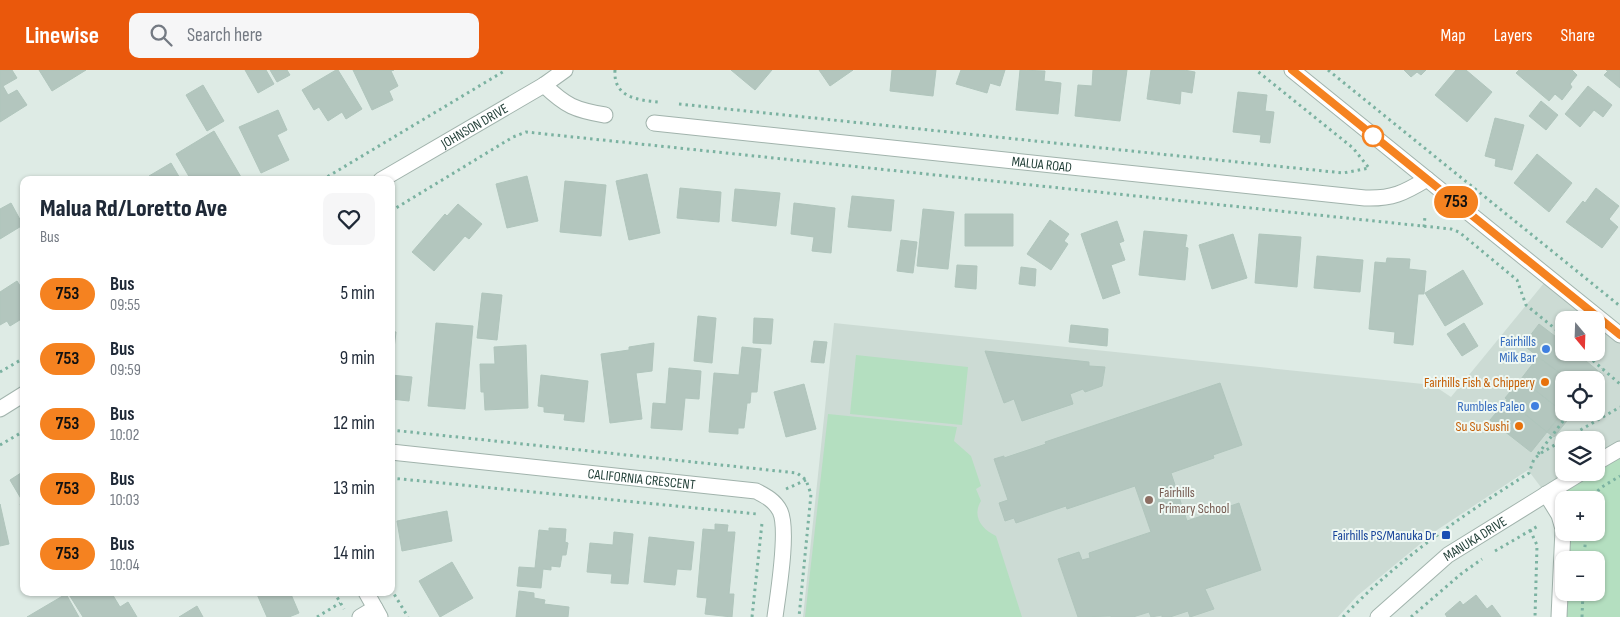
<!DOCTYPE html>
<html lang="en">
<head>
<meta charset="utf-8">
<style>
  :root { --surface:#fff; --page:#f6f6f7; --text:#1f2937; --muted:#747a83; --accent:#ea580c }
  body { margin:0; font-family:"Sofia Sans Condensed",sans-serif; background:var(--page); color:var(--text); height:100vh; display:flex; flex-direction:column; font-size:19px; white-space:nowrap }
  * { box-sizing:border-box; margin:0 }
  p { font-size:16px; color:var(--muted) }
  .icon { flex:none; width:28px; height:28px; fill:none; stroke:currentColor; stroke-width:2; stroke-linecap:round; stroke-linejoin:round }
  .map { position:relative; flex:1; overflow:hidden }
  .drawer { position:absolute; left:20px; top:106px; width:375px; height:420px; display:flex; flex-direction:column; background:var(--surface); border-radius:10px; box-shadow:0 1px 4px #0004 }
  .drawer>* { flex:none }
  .badge { padding:0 10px; border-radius:16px; font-size:18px; line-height:32px }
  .needle { width:32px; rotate:161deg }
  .fabs { position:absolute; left:1555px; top:241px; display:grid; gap:10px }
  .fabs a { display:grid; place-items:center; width:50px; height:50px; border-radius:10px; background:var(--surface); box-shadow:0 1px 4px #0004; font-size:25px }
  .map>.badge { position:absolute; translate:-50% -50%; box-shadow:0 0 0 2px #fff }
  .round { display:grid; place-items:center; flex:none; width:52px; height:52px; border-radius:10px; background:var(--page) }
  .overview { display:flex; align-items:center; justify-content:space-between; height:85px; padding:0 20px }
  h1 { font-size:24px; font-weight:800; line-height:38px }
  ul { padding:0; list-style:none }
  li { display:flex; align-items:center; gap:15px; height:65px; padding:0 20px }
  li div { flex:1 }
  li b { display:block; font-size:19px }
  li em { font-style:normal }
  li .badge { min-width:55px; font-weight:700; text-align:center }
  header { display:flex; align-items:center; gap:30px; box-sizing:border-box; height:70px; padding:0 25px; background:var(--accent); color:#fff }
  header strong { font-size:24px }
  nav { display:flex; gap:28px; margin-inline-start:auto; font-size:18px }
  .search { width:350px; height:45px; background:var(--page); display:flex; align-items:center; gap:12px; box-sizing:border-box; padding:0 18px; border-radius:10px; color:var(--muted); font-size:19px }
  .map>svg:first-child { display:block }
  .built { fill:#ccdbd4; fill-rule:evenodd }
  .green { fill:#b4dfc0; fill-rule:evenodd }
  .building { fill:#b3c6be; stroke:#b0c5bc }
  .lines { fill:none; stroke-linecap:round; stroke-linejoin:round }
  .minor-casing { stroke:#a1b3ac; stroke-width:17 }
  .path { stroke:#7bb2a1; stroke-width:3; stroke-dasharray:2.5 4; stroke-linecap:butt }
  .minor { stroke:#fff; stroke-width:15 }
  .line-casing { stroke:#fff; stroke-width:11 }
  .line { stroke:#f58220; stroke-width:8 }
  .stop-dot { fill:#fff; stroke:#f58220; stroke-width:2.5 }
  .shop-dot { fill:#3f7fe0; stroke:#eff8f3; stroke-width:2 }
  .food-dot { fill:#e8710a; stroke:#eff8f3; stroke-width:2 }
  .education-dot { fill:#8d6e63; stroke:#eff8f3; stroke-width:2 }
  .transit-dot { fill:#1a4fb4; stroke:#eff8f3; stroke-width:2 }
  .labels { text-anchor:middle; stroke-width:4; stroke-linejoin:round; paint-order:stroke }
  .street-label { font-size:14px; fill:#1e3c34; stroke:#eff8f3 }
  .shop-label { font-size:14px; fill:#366cbe; stroke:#eff8f3; text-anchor:end }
  .food-label { font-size:14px; fill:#c56008; stroke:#eff8f3; text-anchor:end }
  .education-label { font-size:14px; fill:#785e54; stroke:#eff8f3; text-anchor:start }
  .transit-label { font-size:14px; fill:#164399; stroke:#eff8f3; text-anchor:end }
</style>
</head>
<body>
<header>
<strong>Linewise</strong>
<div class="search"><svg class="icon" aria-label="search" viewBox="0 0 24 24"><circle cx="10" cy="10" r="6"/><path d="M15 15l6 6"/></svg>Search here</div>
<nav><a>Map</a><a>Layers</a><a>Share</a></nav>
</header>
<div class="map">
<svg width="1620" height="547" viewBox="0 0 1620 547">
  <rect width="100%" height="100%" fill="#deebe5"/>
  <!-- built -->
  <path class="built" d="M1549 207 1620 265V379L1596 393V370H1564V402L1582 403 1546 424 1528 400 1437 460 1357 526 1338 547H803L834 253 1433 315 1451 327ZM1564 250H1596V282H1564ZM1564 310H1596V342H1564Z"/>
  <!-- green -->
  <path class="green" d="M856 285 968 297 962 355 850 344Z
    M828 344 957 357 954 371 971 386 981 416 976 419 981 431C972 446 981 459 996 466L1022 547H805Z
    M1620 379V547H1559L1563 466 1546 424 1582 403 1596 402V393ZM1564 430H1596V462H1564ZM1564 490H1596V522H1564Z"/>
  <!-- building -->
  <path class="building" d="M0 0H12L17 8 3 16 8 25 17 20 27 35 0 52Z
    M39 0H86L52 21Z
    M245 0H266L274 14 258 23Z
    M270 0H287L290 5 277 12Z
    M336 0H338L362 39 346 49 342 42 328 51 319 37 314 40 302 20Z
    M353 0H394L391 1 398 16 389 21 393 30 372 40Z
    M731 0H772L755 20Z
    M819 0H853L830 16Z
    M892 0H936L933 26 890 21Z
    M961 0H1005L1000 16 990 13 987 23 956 14Z
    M1020 0 1045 1 1044 11 1061 13 1058 44 1016 40Z
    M1093 0H1127L1120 51 1075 46 1078 15 1092 16Z
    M1151 0H1184L1195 2 1192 23 1181 21 1180 34 1147 29Z
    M1404 0H1426L1421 5 1417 2 1411 7Z
    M1456 0H1466L1492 22 1467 52 1435 25Z
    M1519 0H1572L1577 5 1570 14 1572 17 1562 30 1555 24 1549 31 1516 3Z
    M1606 0H1620V18L1604 5 1608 1Z
    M203 15 224 51 207 61 186 25Z
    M1588 16 1612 35 1603 47 1594 40 1580 57 1565 44Z
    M1238 22 1267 25 1265 41 1274 42 1270 73 1260 72 1261 65 1233 62Z
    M1541 31 1558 45 1546 60 1529 46Z
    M278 40 287 60 277 65 289 90 261 103 239 57Z
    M1495 48 1524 55 1512 100 1495 96 1496 89 1485 86Z
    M214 61 241 107 235 110H191L176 84Z
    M1537 84 1572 113 1549 142 1514 113Z
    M171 93 181 110H152L149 106Z
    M647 104 660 163 629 170 616 111Z
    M527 106 538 151 507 158 496 114Z
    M565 111 606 115 601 166 560 162Z
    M680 118 721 122 719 152 677 148Z
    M1596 118 1619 136 1609 149 1618 157 1602 178 1566 152 1583 131 1585 133Z
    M735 119 780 123 776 156 732 151Z
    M852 126 894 130 891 161 848 157Z
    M11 133 23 155 0 169V139Z
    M794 133 835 138 831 183 812 181 814 167 791 164Z
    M458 134 482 154 469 169 465 166 434 201 412 182 445 144 447 146Z
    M923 139 954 142 948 199 917 196Z
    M965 144H1013V176H965Z
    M1050 150 1069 164 1064 171 1068 174 1051 200 1027 184Z
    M1117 151 1124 171 1119 173 1125 190 1111 195 1120 223 1103 229 1081 164Z
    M1144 161 1187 165 1185 177 1188 178 1185 210 1139 205Z
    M1233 164 1247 208 1212 219 1199 175Z
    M1259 164 1301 167 1297 217 1255 213Z
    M901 170 917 172 913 203 897 201Z
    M1317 186 1363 190 1360 222 1314 218Z
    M1387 188 1410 189 1409 199 1426 201 1424 224H1418L1413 275 1394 273 1395 262 1369 259 1375 192 1386 193Z
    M957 195 977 196 976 219 955 217Z
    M1021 197 1036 199 1035 216 1019 214Z
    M1463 200 1483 234 1445 256 1425 223Z
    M17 211 24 222V241L20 243 23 248 10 256 7 251 0 255V222Z
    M482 223 502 225 497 270 477 268Z
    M698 246 716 248 712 293 694 291Z
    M754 248 773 249 771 274 753 273Z
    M436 253 473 256 465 339 428 336Z
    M1464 253 1478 276 1462 286 1447 264Z
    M1539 254 1564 273V282H1575L1597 300 1589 310H1569L1523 275Z
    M1071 255 1108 259 1107 276 1069 272Z
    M391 261 396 262 391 304Z
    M814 271 827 272 824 293 811 292Z
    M654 273 652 301 636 303 642 349 610 353 601 284 629 280V277Z
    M526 275 528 338 485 340 484 322H481L480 294H495L494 277Z
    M742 277 761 279 757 322H751L750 333H747L744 358H738V364L709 362 714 303 739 305Z
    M985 281 1089 292V296L1105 297 1102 316 1085 322 1083 319 1070 324 1073 334 1022 351 1014 329 1004 333Z
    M1538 287 1569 310H1564L1563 342 1521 309Z
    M669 298 701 301 699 329 685 328 682 360 651 358 653 333 666 334Z
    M1597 300 1604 306 1596 315V310H1589Z
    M391 305 412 307 409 331 391 329Z
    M541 305 588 311 584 352 564 350 565 344 544 342V337L538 336Z
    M1521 309 1563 342 1547 362 1505 328Z
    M1220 313 1242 375 1213 385 1214 388 1171 403 1187 451 1239 433 1261 500 1205 519 1214 539 1190 547 1188 541 1170 547H1162V545L1151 547 1149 542 1133 547H1111V546L1078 547 1058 489 1079 482 1082 490 1090 488 1089 483 1151 462 1135 416 1067 439 1066 436 1016 453 1014 448 1005 451 999 433 1008 430 994 389 1004 386V388L1046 374 1045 372Z
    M804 314 816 359 786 367 774 322Z
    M1507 330 1547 362 1531 382 1490 350Z
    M1563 342H1574L1554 367 1547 362Z
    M24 401V441L20 434 23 432 10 410Z
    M0 434 9 474 0 476Z
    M447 441 452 471 402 481 397 451Z
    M715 454 728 455 727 462H735L729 524H734L732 547 705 544 707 528 697 527 703 459 715 460Z
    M549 458 566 459 565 472 568 473 566 485H562L560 497 551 496V500L543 499 541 518 517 516 519 497 535 498 539 460 549 461Z
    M614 462 633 464 628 514 611 513 612 504 587 502 590 473 613 475Z
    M649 467 694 472 691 500 677 499 675 515 644 512Z
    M452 492 473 528 440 547 419 511Z
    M519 521 534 523V528L545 530 544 534 569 537 568 547H516Z
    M111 522 120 537 128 532 137 547H83L68 523Z
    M256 522H290L299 543 289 547H267Z
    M66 524 79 547H27Z
    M1476 525 1487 539 1492 535 1501 547H1447L1445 544 1460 531 1463 535Z
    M197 536 203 547H179Z"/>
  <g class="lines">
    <!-- minor casing -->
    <g class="minor-casing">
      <g id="minor">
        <path d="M1292 0 1620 265"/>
        <path d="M544 15C566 36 575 40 605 45"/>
        <path id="s1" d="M654 53 1365 128C1392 129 1404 123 1427 109"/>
        <path id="s2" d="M381 110 544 15 565 0"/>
        <path d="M0 339 24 324"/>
        <path id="s3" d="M391 382 756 421C766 426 775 431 780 441 789 460 778 524 775 547"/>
        <path d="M1596 393 1620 379"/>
        <path d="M1546 424 1559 445 1563 459 1559 547"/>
        <path d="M366 522 380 547"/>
        <path d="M360 547 375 538"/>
        <path id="s4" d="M1378 547 1448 485 1582 402"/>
      </g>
    </g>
    <!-- path -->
    <path class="path" d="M615 0C613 27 637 30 658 32
      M1328 0 1620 236
      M679 34 1343 103 1369 98 1353 78 1256 0
      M322 110 506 0
      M391 141 513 67 526 62 1451 159 1459 162 1517 210 1526 235 1564 266
      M1424 157 1425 146
      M1583 282 1620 314
      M0 302 24 288
      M1595 310 1603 299
      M391 360 797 403 806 410 811 424 799 547
      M0 375 24 361
      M1538 384 1570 342
      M391 408 757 444
      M786 419 806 410
      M1588 430 1602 417 1620 406
      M1530 460 1537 475 1535 547
      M1495 481 1538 456
      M1584 490 1586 462
      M391 519 408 547
      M334 522 344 539
      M317 547 340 533
      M752 547 762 453
      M1343 547C1397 490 1463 445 1529 403L1534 389 1541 383 1620 337
      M1411 547 1461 504 1482 489
      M1582 547 1583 522"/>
    <!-- minor -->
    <use href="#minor" class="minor"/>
  </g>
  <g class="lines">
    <!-- line casing -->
    <g class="line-casing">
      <path id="line" d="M1292 0 1620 265"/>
    </g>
    <!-- line -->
    <use href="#line" class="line"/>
  </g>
  <!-- markers -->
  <circle class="stop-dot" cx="1373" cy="66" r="10"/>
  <g class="shop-dot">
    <circle cx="1546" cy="279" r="5"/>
    <circle cx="1535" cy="336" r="5"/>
  </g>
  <g class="food-dot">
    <circle cx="1545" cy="312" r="5"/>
    <circle cx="1519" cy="356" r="5"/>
  </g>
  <circle class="education-dot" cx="1149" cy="430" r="5"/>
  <rect class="transit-dot" x="1441" y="460" width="10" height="10" rx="2.5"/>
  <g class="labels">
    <!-- street labels -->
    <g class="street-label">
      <text dy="5" stroke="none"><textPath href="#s2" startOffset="108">JOHNSON DRIVE</textPath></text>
      <text dy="5" stroke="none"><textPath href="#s1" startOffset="390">MALUA ROAD</textPath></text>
      <text dy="5" stroke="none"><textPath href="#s3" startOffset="252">CALIFORNIA CRESCENT</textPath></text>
      <text dy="5" stroke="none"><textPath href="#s4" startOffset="125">MANUKA DRIVE</textPath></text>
    </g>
    <!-- shop labels -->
    <g class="shop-label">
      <text x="1536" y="276">Fairhills<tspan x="1536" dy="16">Milk Bar</tspan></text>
      <text x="1525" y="341">Rumbles Paleo</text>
    </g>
    <!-- food labels -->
    <g class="food-label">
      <text x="1535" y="317">Fairhills Fish &amp; Chippery</text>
      <text x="1509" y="361">Su Su Sushi</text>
    </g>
    <!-- education labels -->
    <g class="education-label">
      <text x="1159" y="427">Fairhills<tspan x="1159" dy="16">Primary School</tspan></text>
    </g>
    <!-- transit labels -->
    <g class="transit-label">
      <text x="1436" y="470">Fairhills PS/Manuka Dr</text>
    </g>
  </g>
</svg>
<div class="fabs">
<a><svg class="needle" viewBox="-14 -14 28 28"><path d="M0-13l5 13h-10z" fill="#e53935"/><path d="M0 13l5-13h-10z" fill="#747a83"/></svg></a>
<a><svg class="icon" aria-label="locate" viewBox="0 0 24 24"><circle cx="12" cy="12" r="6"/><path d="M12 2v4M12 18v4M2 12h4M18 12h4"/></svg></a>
<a><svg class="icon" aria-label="layers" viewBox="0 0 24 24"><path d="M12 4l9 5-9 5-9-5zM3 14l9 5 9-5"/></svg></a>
<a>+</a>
<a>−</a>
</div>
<b class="badge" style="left:1456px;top:132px;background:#f58220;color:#111">753</b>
<section class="drawer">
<div class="overview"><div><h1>Malua Rd/Loretto Ave</h1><p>Bus</p></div><a class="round"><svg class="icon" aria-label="heart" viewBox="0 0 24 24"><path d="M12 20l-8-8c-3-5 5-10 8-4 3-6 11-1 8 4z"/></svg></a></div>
<ul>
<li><span class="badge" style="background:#f58220;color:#111">753</span><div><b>Bus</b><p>09:55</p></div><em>5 min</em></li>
<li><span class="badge" style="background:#f58220;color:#111">753</span><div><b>Bus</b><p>09:59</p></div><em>9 min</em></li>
<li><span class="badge" style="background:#f58220;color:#111">753</span><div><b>Bus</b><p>10:02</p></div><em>12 min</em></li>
<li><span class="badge" style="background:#f58220;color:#111">753</span><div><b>Bus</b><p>10:03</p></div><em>13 min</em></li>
<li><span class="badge" style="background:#f58220;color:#111">753</span><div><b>Bus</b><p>10:04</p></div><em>14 min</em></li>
</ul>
</section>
</div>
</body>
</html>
